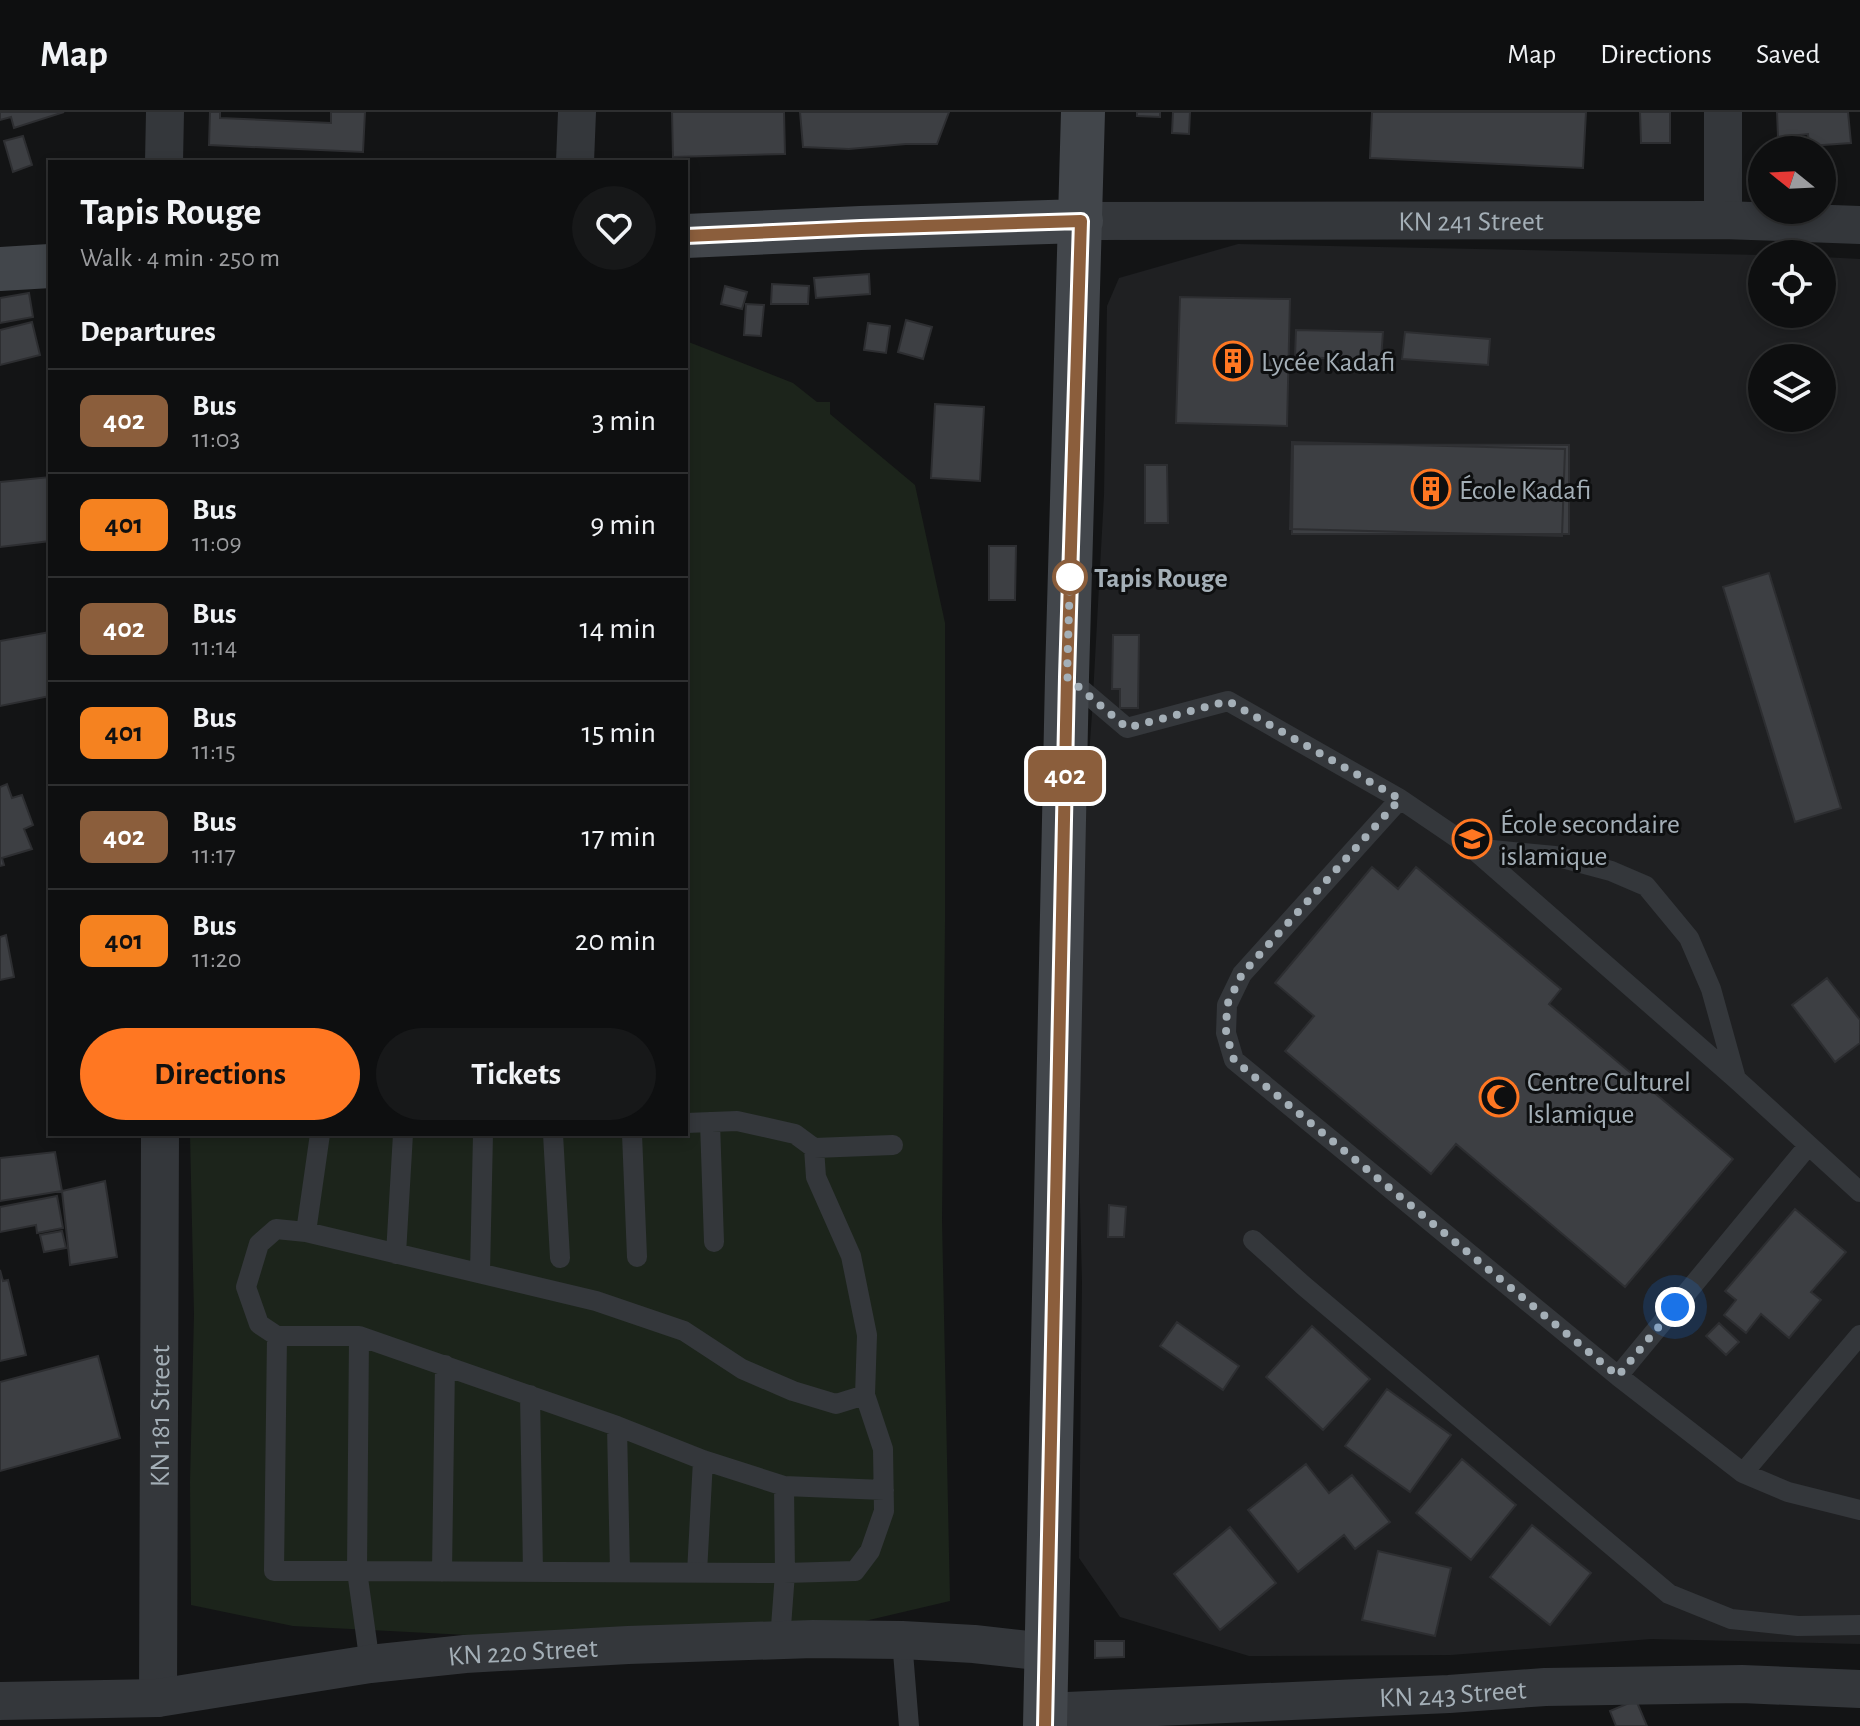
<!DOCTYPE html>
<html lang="en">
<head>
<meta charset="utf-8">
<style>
  :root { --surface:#0e0f10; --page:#171819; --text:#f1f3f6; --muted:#9b9c9f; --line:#2e2f30; --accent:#f72 }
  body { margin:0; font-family:"Alegreya Sans",sans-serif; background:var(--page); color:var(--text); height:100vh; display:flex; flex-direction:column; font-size:30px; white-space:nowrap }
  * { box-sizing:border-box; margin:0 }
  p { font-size:26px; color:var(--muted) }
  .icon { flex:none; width:44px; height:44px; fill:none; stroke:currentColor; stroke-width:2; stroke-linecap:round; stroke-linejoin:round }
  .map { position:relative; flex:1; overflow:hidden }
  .drawer { position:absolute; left:48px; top:48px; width:640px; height:976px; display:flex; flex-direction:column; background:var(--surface); border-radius:0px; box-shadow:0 4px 12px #0003,0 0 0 2px var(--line) }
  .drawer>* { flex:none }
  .badge { padding:0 16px; border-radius:12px; font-size:28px; line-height:52px }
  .needle { width:52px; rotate:288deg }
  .fabs { position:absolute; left:1748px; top:24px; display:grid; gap:16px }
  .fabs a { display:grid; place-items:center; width:88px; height:88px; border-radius:50%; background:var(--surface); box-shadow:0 4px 12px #0003,0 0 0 2px var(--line); font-size:40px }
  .you { position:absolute; width:40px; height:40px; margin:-20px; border:6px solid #fff; border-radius:50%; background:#1a73e8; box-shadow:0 0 0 12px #1a73e833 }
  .map>.badge { position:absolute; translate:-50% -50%; box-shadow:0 0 0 4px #fff }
  h2 { padding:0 32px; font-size:30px; line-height:72px }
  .round { display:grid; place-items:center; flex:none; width:84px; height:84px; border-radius:42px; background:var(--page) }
  .headline { display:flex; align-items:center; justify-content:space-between; height:136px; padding:0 32px }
  h1 { font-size:38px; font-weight:700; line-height:60px }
  .cta { display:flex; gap:16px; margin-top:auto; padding:16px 32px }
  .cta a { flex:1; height:92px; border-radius:48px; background:var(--accent); color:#111; font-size:32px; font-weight:700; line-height:92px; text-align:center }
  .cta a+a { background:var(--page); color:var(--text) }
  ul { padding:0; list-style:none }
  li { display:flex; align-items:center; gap:24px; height:104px; padding:0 32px; border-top:2px solid var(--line) }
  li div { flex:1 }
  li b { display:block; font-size:30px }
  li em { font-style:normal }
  li .badge { min-width:88px; font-weight:700; text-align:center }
  header { display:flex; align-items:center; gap:48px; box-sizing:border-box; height:112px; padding:0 40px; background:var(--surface); border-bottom:2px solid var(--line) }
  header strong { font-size:38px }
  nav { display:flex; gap:44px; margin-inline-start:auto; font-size:28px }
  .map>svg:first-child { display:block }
  .built { fill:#1f2022; fill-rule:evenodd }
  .green { fill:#1c241b }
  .building { fill:#3d3f43; stroke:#2d2e31; stroke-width:2 }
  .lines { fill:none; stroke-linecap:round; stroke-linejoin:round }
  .service { stroke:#34373b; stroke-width:20 }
  .minor { stroke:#34373b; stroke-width:38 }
  .secondary { stroke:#42464b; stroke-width:44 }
  .line-casing { stroke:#fff; stroke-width:18 }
  .line { stroke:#8b5e3c; stroke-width:12 }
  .walk { stroke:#a4afb7; stroke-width:8; stroke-dasharray:0 14.4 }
  .stop-dot { fill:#fff; stroke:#8b5e3c; stroke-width:4 }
  .labels { text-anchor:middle; stroke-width:6; stroke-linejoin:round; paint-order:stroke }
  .street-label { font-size:28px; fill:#a4afb7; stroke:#0e0f10 }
  .poi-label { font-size:28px; fill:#a4afb7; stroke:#0e0f10; text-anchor:start }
  .stop-label { font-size:28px; font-weight:bold; fill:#a4afb7; stroke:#0e0f10; text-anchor:start }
</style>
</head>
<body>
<header>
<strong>Map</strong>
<nav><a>Map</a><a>Directions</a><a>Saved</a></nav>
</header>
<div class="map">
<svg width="1860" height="1614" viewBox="0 0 1860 1614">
  <rect width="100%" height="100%" fill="#131415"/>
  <!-- built -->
  <path class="built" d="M1238 132 1762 143V202H1822V145L1860 147V1532L1651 1527 1451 1543 1249 1544 1120 1505 1079 1446 1082 1170 1074 852 1092 602 1104 383 1107 194 1119 166ZM1762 246H1822V306H1762Z"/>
  <!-- green -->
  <path class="green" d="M686 229 793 271 817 290H830V302L915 373 945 511V810L942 1108 950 1489 852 1512 486 1524 293 1514 191 1493 190 1370 194 1202 190 1022H686Z"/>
  <!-- building -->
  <path class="building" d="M0 0H64L14 16 11 5 0 8Z
    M210 0H220V6L331 11V0H365L363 40 209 33Z
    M672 0H784L785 42 673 45Z
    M800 0H949L937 32H906L849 37 803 35Z
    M1137 0H1160V5L1137 4Z
    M1173 0H1190L1189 22 1172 21Z
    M1372 0H1586L1583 56 1370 46Z
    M1640 0H1670V31H1641Z
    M1777 0H1848L1851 31 1809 34 1808 22 1778 25Z
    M23 24 32 53 13 60 4 29Z
    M869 162 870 182 816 186 814 166Z
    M772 172 809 174 808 192H771Z
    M725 174 747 180 742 197 721 192Z
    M29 181 33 205 0 211V186Z
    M1180 185 1290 187 1287 314 1176 311Z
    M746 192 764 193 761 224 744 223Z
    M906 208 932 215 923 247 898 240Z
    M32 210 40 243 0 253V218Z
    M868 211 890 214 886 241 864 238Z
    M1296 218 1383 220 1381 248 1295 245Z
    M1405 220 1490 227 1488 253 1402 247Z
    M935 292 984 295 980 369 931 366Z
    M1292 330 1565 337 1562 424 1290 417Z
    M1293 332 1569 333V422H1292Z
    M1145 353H1167L1168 411H1145Z
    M50 365V429L0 435V370Z
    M989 434H1016L1015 488H989Z
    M1769 461 1841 696 1795 710 1723 475Z
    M50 520V584L0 594V529Z
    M1113 523H1139L1138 596H1120V577H1112Z
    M7 672 12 686 22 683 33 713 24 717 32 737 2 746 4 753 0 754V675Z
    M1372 755 1398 777 1416 755 1561 877 1549 892 1733 1047 1625 1175 1456 1032 1431 1062 1285 939 1314 904 1275 871Z
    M6 823 14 865 0 868V825Z
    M1827 866 1860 908V931L1835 950 1792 893Z
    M55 1040 62 1079 0 1089V1046Z
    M105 1069 117 1145 70 1153 62 1079Z
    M57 1084 63 1116 37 1121 36 1113 0 1120V1095Z
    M1109 1093 1126 1095 1124 1125H1108Z
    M1795 1097 1846 1140 1811 1180 1821 1188 1789 1226 1761 1202 1746 1221 1724 1203 1736 1188 1725 1179Z
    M62 1119 66 1136 44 1140 40 1123Z
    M0 1158 3 1169 8 1168 26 1243 0 1249Z
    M1177 1210 1239 1254 1223 1278 1160 1234Z
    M1719 1211 1739 1230 1726 1243 1706 1224Z
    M1312 1214 1370 1267 1323 1318 1266 1265Z
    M98 1244 120 1326 0 1359V1270Z
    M1387 1277 1451 1323 1410 1380 1345 1334Z
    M1462 1347 1516 1393 1471 1448 1416 1401Z
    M1306 1352 1329 1381 1352 1363 1390 1410 1355 1437 1344 1423 1298 1460 1248 1398Z
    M1532 1413 1591 1461 1550 1513 1490 1465Z
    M1230 1415 1276 1471 1220 1518 1174 1462Z
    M1378 1439 1451 1456 1435 1524 1362 1508Z
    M1095 1529H1124V1545L1095 1546Z
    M1636 1588 1647 1614H1616L1610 1599Z"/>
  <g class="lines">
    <!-- service -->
    <path class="service" d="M1067 565 1127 616 1228 589 1400 687 1472 736 1736 967 1860 1080
      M1400 687 1242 862 1227 893 1226 921 1234 948 1618 1264 1743 1361 1860 1223
      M1472 736 1555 744 1611 759 1646 774 1689 826 1711 877 1736 967
      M710 1010 714 1130
      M686 1011 737 1009 795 1022 814 1036
      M553 1022 560 1146
      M632 1022 637 1145
      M306 1120 320 1022
      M1253 1128 1304 1174 1669 1482 1731 1507 1798 1514 1860 1513
      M396 1142 403 1022
      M480 1161 483 1022
      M277 1224H359L617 1314 703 1348 784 1374 884 1378
      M359 1224 357 1459 785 1461 855 1459 870 1439 884 1399 883 1337 865 1283
      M1618 1264 1808 1034
      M530 1283 533 1460
      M617 1314 620 1460
      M1743 1361 1788 1380 1860 1398
      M442 1460 445 1253
      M697 1461 703 1348
      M780 1528 785 1461 784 1374
      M902 1528 909 1614
      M370 1552 357 1459H274L277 1224 259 1212 246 1175 259 1132 276 1117 306 1120 596 1189 684 1219 742 1257 793 1279 836 1292 865 1283 867 1223 851 1144 816 1065 814 1036 893 1033"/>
    <!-- minor -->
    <g class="minor">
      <path d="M1723 0V108"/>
      <path d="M164 50 165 0"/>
      <path d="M575 50 577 0"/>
      <path id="s1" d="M1081 109 1723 108 1860 113"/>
      <path id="s2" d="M158 1586 160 1022"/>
      <path id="s3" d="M0 1589 158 1586 370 1552 465 1542 628 1533 813 1527 902 1528 974 1532 1046 1540"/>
      <path id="s4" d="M1045 1600 1449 1582 1545 1575 1742 1572 1860 1577"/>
    </g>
    <!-- secondary -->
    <path class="secondary" d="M686 124 861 116 1081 109
      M0 157 50 154
      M1045 1614 1067 565 1083 0"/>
  </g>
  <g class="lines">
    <!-- line casing -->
    <g class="line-casing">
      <path id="line" d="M686 124 861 116 1081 109 1067 565 1045 1614"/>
    </g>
    <!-- line -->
    <use href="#line" class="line"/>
    <!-- walk -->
    <path class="walk" d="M1070 465 1067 565 1127 616 1228 589 1400 687 1242 862 1227 893 1226 921 1234 948 1618 1264 1675 1195"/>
  </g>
  <!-- icons -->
  <defs>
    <g id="building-ring" transform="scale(2)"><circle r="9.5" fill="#0e0f10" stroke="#f72" stroke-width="1.5"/><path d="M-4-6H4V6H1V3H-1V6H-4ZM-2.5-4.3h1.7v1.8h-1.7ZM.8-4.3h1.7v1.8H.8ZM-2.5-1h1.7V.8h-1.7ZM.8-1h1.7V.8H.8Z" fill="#f72"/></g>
    <g id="school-ring" transform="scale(2)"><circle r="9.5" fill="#0e0f10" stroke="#f72" stroke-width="1.5"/><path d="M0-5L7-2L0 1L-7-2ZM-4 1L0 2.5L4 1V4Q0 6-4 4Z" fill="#f72"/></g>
    <g id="mosque-ring" transform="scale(2)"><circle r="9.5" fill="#0e0f10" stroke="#f72" stroke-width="1.5"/><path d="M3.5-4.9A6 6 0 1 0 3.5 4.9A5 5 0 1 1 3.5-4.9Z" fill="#f72"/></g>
  </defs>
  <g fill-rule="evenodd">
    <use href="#building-ring" x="1233" y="249"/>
    <use href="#building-ring" x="1431" y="377"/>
    <use href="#school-ring" x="1472" y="727"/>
    <use href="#mosque-ring" x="1499" y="985"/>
  </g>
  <!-- markers -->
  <circle class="stop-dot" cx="1070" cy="465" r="16"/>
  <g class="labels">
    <!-- street labels -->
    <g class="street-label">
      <text dy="10" stroke="none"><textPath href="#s1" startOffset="390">KN 241 Street</textPath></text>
      <text dy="10" stroke="none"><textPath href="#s2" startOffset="282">KN 181 Street</textPath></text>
      <text dy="10" stroke="none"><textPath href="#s3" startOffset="526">KN 220 Street</textPath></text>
      <text dy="10" stroke="none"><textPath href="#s4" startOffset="408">KN 243 Street</textPath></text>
    </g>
    <!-- poi labels -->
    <g class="poi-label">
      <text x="1261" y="259">Lycée Kadafi</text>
      <text x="1459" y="387">École Kadafi</text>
      <text x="1500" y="721">École secondaire<tspan x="1500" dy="32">islamique</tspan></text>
      <text x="1527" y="979">Centre Culturel<tspan x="1527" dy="32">Islamique</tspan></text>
    </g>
    <!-- stop labels -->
    <g class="stop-label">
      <text x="1094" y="475">Tapis Rouge</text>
    </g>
  </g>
</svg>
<div class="fabs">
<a><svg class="needle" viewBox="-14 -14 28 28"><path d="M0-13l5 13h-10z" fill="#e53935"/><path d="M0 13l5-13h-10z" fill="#9b9c9f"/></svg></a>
<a><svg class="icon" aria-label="locate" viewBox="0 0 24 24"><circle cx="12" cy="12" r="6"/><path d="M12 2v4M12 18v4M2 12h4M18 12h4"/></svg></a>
<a><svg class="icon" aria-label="layers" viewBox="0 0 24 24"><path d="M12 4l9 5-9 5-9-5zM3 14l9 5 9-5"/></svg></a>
</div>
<div class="you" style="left:1675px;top:1195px"></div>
<b class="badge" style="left:1065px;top:664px;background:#8b5e3c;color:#fff">402</b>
<section class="drawer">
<div class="headline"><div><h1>Tapis Rouge</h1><p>Walk · 4 min · 250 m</p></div><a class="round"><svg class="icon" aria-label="heart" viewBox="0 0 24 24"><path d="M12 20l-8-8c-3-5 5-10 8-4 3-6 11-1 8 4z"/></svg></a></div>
<h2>Departures</h2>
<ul>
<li><span class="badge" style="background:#8b5e3c;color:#fff">402</span><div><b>Bus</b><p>11:03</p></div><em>3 min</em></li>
<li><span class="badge" style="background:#f58220;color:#111">401</span><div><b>Bus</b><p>11:09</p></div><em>9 min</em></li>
<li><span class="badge" style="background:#8b5e3c;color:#fff">402</span><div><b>Bus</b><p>11:14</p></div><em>14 min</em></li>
<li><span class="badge" style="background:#f58220;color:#111">401</span><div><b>Bus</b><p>11:15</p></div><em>15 min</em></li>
<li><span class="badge" style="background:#8b5e3c;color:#fff">402</span><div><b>Bus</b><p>11:17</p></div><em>17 min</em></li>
<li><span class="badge" style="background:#f58220;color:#111">401</span><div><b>Bus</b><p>11:20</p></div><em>20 min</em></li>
</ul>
<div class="cta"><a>Directions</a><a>Tickets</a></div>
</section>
</div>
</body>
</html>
